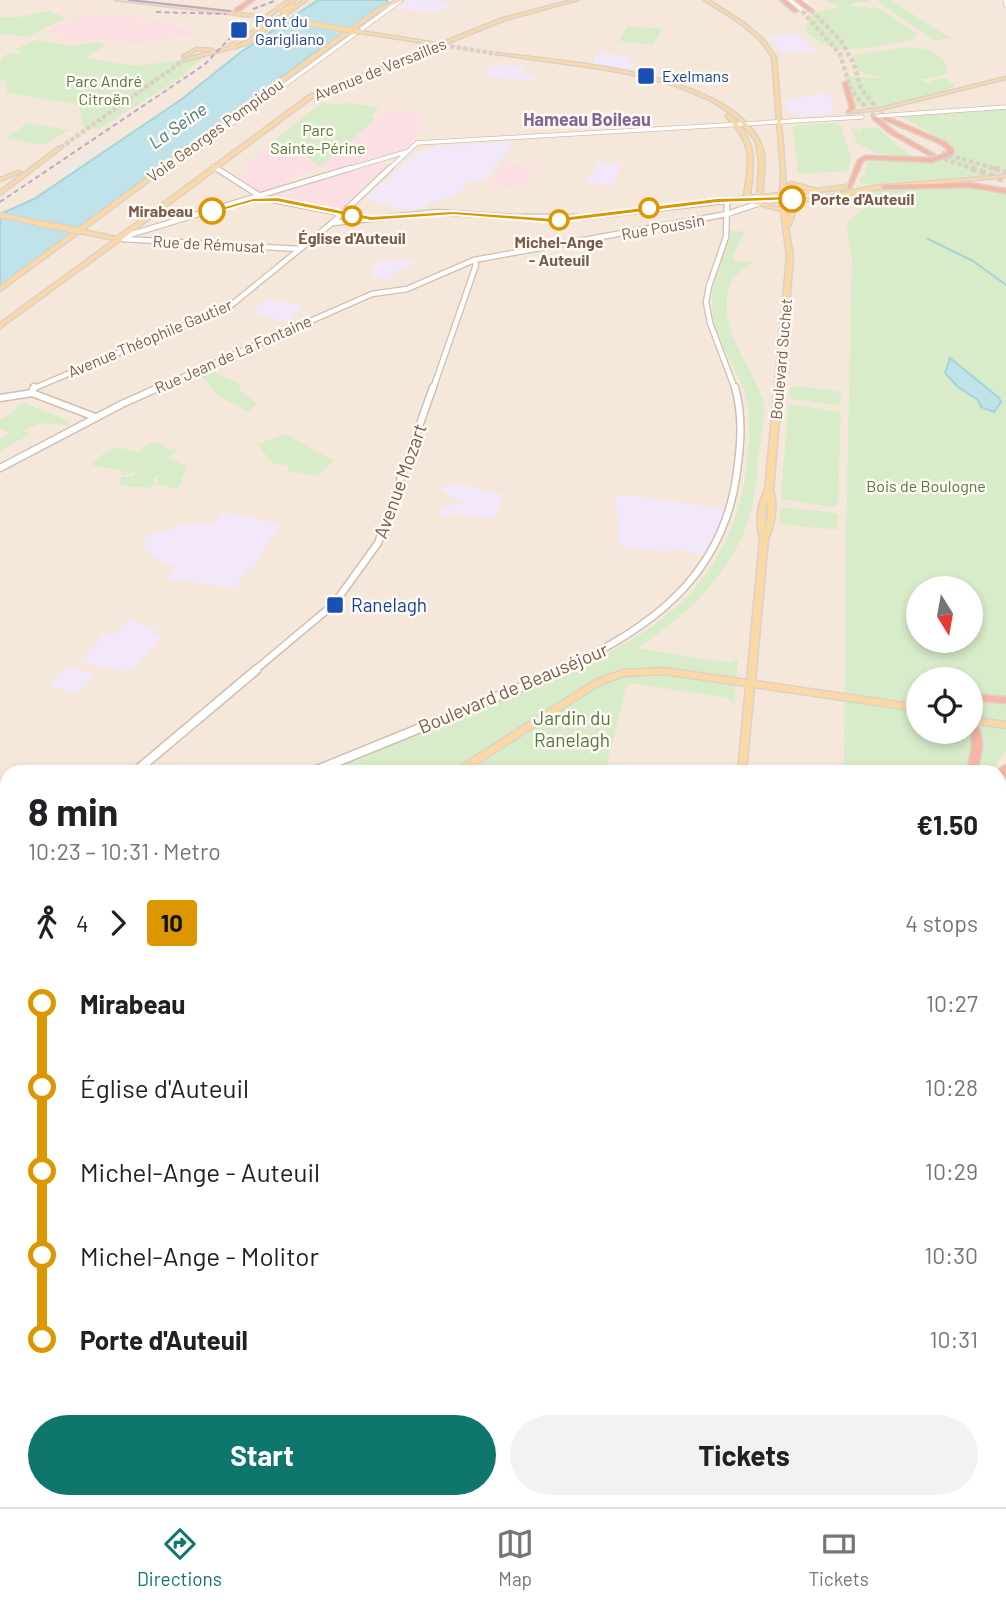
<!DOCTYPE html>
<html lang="en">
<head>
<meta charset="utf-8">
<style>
  :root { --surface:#fff; --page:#f2f2f2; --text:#202124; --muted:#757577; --line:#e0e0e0; --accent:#0f766e }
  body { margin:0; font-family:Barlow,sans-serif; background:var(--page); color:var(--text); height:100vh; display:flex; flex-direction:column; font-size:26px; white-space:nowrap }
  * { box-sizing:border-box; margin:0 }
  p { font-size:23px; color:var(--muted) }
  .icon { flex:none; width:38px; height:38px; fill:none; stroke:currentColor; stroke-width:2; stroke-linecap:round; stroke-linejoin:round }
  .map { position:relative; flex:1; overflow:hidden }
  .details { position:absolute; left:0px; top:765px; width:1006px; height:744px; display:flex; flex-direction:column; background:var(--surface); border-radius:21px 21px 0 0; box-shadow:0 4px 10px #0003 }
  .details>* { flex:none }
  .badge { padding:0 14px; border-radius:5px; font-size:24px; line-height:46px }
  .needle { width:46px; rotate:169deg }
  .controls { position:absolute; left:906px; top:576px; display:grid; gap:14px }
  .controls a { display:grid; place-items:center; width:77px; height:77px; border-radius:50%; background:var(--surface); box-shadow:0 4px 10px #0003; font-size:35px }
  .map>.badge { position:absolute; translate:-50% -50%; box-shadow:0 0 0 4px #fff }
  .legs { display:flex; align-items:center; gap:10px; height:77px; padding:0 28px; font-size:23px }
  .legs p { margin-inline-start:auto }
  .head { display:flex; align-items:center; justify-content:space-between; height:119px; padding:0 28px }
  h1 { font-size:38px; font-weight:700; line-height:52px }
  .cta { display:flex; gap:14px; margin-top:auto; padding:14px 28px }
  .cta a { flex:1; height:80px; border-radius:42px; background:var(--accent); color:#fff; font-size:28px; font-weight:700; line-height:80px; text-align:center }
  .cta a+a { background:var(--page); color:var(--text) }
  ul { padding:0 28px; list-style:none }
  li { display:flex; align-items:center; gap:24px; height:84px; font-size:26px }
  li i { display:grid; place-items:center; width:10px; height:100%; margin:0 9px; background:currentColor }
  li i::after { content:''; width:18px; height:18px; margin:-9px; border:5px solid; border-radius:50%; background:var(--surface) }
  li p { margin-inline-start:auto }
  li:first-child i { background:linear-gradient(#0000 50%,currentColor 0) }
  li:last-child i { background:linear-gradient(currentColor 50%,#0000 0) }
  .tab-bar { display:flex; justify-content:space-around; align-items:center; height:98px; border-top:2px solid var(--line); background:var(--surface); font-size:19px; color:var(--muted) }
  .tab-bar a { display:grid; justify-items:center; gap:4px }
  .tab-bar .active { color:var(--accent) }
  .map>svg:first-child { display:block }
  .residential { fill:#f5e8da; fill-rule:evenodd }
  .industrial { fill:#efe9e4 }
  .education { fill:#f3e8fa }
  .medical { fill:#fbdfe3 }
  .green { fill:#d8ecc9; fill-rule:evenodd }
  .water { fill:#bfe3e8; stroke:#a5d3da; stroke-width:2 }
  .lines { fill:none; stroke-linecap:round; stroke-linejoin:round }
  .stream { stroke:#a5d3da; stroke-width:2 }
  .major-tunnel { stroke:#dcd0c4; stroke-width:4.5; stroke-dasharray:4.5 2; stroke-linecap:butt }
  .highway-tunnel-far2 { stroke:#dcd0c4; stroke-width:4.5; stroke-dasharray:4.5 2.5; stroke-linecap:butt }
  .highway-tunnel-far1 { stroke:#dcd0c4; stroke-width:6; stroke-dasharray:6 3.5; stroke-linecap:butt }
  .highway-tunnel { stroke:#dcd0c4; stroke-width:13; stroke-dasharray:13 7; stroke-linecap:butt }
  .minor-far4-casing { stroke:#d1beb0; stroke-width:5 }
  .minor-far3-casing { stroke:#d1beb0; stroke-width:7 }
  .minor-far2-casing { stroke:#d1beb0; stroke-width:9 }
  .minor-far1-casing { stroke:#d1beb0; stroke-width:11 }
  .minor-casing { stroke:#d1beb0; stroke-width:13 }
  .major-casing { stroke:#dad1cd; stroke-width:3 }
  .highway-casing { stroke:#dad1cd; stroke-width:3 }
  .minor-far4 { stroke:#fff; stroke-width:3.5 }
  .minor-far3 { stroke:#fff; stroke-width:4.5 }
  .minor-far2 { stroke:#fff; stroke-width:6 }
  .minor-far1 { stroke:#fff; stroke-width:8 }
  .minor { stroke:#fff; stroke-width:10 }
  .major { fill:#fbd9a5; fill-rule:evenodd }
  .highway { fill:#f7b7a3; fill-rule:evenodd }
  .tram { stroke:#b9a8c9; stroke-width:2 }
  .rail { stroke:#b9a8c9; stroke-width:2; stroke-dasharray:5 3.5; stroke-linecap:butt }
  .major-bridge-far1-casing { stroke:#dad1cd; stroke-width:6; stroke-linecap:butt }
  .major-bridge-casing { stroke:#dad1cd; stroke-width:8; stroke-linecap:butt }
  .major-bridge-far1 { stroke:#fbd9a5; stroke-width:4.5 }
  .major-bridge { stroke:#fbd9a5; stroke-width:5 }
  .line-1 { fill:#dc9600; stroke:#fff; stroke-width:2 }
  .transit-dot { fill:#1a4fb4; stroke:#fffaf3; stroke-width:2.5 }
  .stop-1-dot { fill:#fff; stroke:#dc9600; stroke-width:3.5 }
  .labels { text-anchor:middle; stroke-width:5; stroke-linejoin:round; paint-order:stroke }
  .far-transit-label { font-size:16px; fill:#164399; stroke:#fffaf3; text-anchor:start }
  .far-street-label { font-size:16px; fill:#7a5c4d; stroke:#fffaf3 }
  .far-park-label { font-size:16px; fill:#537a41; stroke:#fffaf3 }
  .far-stop-label { font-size:16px; font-weight:bold; fill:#7a5c4d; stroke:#fffaf3 }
  .far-neighbourhood-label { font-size:18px; font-weight:bold; fill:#846695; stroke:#fffaf3 }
  .far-water-label { font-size:18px; font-style:italic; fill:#437c86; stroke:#fffaf3 }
  .street-label { font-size:19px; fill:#7a5c4d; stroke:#fffaf3 }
  .transit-label { font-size:19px; fill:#164399; stroke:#fffaf3; text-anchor:start }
  .park-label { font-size:19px; fill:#537a41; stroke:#fffaf3 }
</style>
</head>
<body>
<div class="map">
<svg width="1006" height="1507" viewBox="0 0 1006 1507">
  <rect width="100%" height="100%" fill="#fdf6ec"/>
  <!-- residential -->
  <path class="residential" d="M0 0H318L241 52 182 99 34 199 0 214Z
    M386 0H779L795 12 816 10 805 0H1006V1507H0V286L313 54 388 4ZM919 588H971V640H919ZM919 679H971V732H919ZM7 772H999V1502H7Z"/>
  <!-- industrial -->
  <path class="industrial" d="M104 139 108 140 103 144 110 145 64 177 51 175Z"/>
  <!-- education -->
  <path class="education" d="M407 0 439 1 454 5 436 12 395 8Z
    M787 34H794L815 49 811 52 786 53 766 38Z
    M597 53 629 56 627 61 636 62 629 71 592 65Z
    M493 65 524 66 522 75H534V80L484 77Z
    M822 93 830 95 834 111 830 114 800 116 787 110 786 100Z
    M514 142 483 182 470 180 454 197 446 196 441 202 431 201 427 206 415 209 413 213 409 211 410 208 398 209 366 198 416 153 438 146Z
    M599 162 620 164 614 185 587 183Z
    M419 260 396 272 390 279 370 277 376 261Z
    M266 299 270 300 303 305 290 320 282 322 252 311Z
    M455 483 503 495 494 519 454 513 450 518 439 513 440 510 453 504H462L463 501 452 498 441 488Z
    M615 496H636L724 509 722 520 704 556 670 548V553L617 545 619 535Z
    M224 512 280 524 253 568H248L235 588 166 579 176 566 160 561 140 544 146 540 145 536 187 524 212 525Z
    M128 619 157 630 154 635 162 637 133 670 126 672 79 661 105 633 113 636Z
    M67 667 95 674 79 694 48 686Z
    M0 1139 7 1140V1275L0 1274Z"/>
  <!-- medical -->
  <path class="medical" d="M91 14 161 20 197 34 193 37 178 35 162 41 133 44 97 39 68 42 63 41 67 38 59 37 58 34 46 32 80 15Z
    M389 109 423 115 419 123 431 125 399 152 333 171 326 166 289 177 295 183 261 193 233 175 248 171 245 168 267 146 309 158 320 167 353 136Z
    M505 162 535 167 521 190 488 184Z
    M381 163 389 164 343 208 333 210 274 198V195Z"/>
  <!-- green -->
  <path class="green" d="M823 0H869L871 2H859L848 6 878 8 917 34 914 39 908 41C873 45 831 62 805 29L812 13 841 7Z
    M876 0H891L950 38 935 41Z
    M49 11 66 18 31 35V37L0 34V17H19Z
    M628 26 663 29 652 45 619 41Z
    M37 40 72 46 95 42 107 44 85 58 138 66 206 56 183 74 185 75 99 129 83 127 79 105 7 93 6 80 0 79V61L4 59 1 58 9 53 17 54 22 51 16 49Z
    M901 48C923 47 943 50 948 72 930 84 878 80 858 71L851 58 857 54Z
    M841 76 920 80 926 83 942 77 953 83 954 87C935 97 876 112 856 106L846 79Z
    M310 101 340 105 344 102 379 108 371 116 375 119 320 167 309 158 267 146 320 104Z
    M1006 109V173L864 185 858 181 867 172 865 170 868 162 890 159 935 162 953 154C951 140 913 125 900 116Z
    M28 123 69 130 44 145 5 138Z
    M835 123 840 124 851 157 848 171 798 174 793 126Z
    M870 127 879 129 908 154 918 158 876 153 857 143 851 128 857 129 859 134 860 129Z
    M963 186 1006 192V697L971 694V679H919V732H971V700L1006 702V750L992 770 976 772 982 735 974 734 966 772H844L846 533 852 256 846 224 868 204 857 192ZM919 588H971V640H919Z
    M731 230 744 232 733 257 734 262 779 261C773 264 761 259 754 262 748 265 733 276 731 282 714 322 749 362 762 397 768 411 761 434 759 449 757 470 756 492 751 512 734 571 687 616 637 648L731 663 738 659 734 704 727 698 632 683 627 686 605 772H322C382 749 441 725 500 701 635 647 742 601 749 437 749 425 750 411 747 400 739 368 713 340 712 306 710 278 725 256 731 230Z
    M206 369 240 384V391L257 403 248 412 218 396 207 382 197 374Z
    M795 386 837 391 841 394V402L836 405 794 400 789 396 790 388Z
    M24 403 70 421 69 425 42 423 23 430 29 435 0 451V439L9 433 0 429V420L13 413 18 405Z
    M791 404 841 412 838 504 831 507 781 499 788 405Z
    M286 434 334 461 317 476 289 471 287 466 272 463 257 444Z
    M153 441 164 445V448L177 450 168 458 187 466 178 490 158 484 157 479 162 471 153 480 156 484 148 488 120 485V477L133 476 135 472 121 476 122 471 91 465C106 451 110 443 138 452Z
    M783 507 835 513 838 515V530L781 524 779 522 780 508Z
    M1006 892V1027L999 1025V957H1003L1002 915Z
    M999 1245 1006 1247V1507H780L777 1502H999Z"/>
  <!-- water -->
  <path class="water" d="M318 0H386L389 3 313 54 0 286V214L34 199 182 99 241 52Z
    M950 358 999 398 1001 402 994 412 981 407 978 400 958 387 945 373Z"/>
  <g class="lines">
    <!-- stream -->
    <path class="stream" d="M928 239 973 261 1006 285"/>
    <!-- major-tunnel -->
    <path class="major-tunnel" d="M431 43 498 54
      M60 148 184 60"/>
    <!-- highway-tunnel-far2 -->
    <path class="highway-tunnel-far2" d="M811 10 841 41 854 64 861 89 885 118
      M802 11 840 54 851 90 875 118
      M942 153 1000 170
      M931 154 976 170"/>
    <!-- highway-tunnel-far1 -->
    <path class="highway-tunnel-far1" d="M971 168 1006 181
      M994 168 1006 172"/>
    <!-- highway-tunnel -->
    <path class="highway-tunnel" d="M976 1507 978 1502"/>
    <!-- minor-far4 casing -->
    <g class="minor-far4-casing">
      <path id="minor-far4" d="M1005 0 1006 5
        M878 116 1006 107
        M201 146 400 1
        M214 167 219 170
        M345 170 406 152
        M388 170 417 143 862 117"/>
    </g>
    <!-- minor-far3 casing -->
    <g class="minor-far3-casing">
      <path id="minor-far3" d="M216 168 263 198 335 212 342 216
        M727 200 726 237 709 286 706 302 710 323 735 389
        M727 214 760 203
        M333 223 438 212 515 217H582L760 197
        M119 238 351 168
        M123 239 300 249
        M32 389 230 306 332 223 390 168
        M156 389 372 294 407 289 474 260 727 214
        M433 389 476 265 474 260"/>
    </g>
    <!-- minor-far2 casing -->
    <g class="minor-far2-casing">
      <path id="minor-far2" d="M32 393 34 387
        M0 398 32 393 95 417
        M0 468 122 404 160 387
        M254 671 334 604 378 543 433 387
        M559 671C649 630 724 577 737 471 741 442 743 417 735 387"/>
    </g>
    <!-- minor-far1 casing -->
    <g class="minor-far1-casing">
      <path id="minor-far1" d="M135 772 256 670
        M312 772 563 670"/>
    </g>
    <!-- minor casing -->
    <g class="minor-casing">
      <path id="minor" d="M153 1502 154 1507
        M211 1502 213 1507"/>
    </g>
    <!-- major casing -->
    <g class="major-casing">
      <path id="major" d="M115 0H127L265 16 288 0H290V2L270 16 278 18 283 14 281 13 292 0H296L286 12 303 0H307L246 45 184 61 183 59 213 51 197 50 185 57 182 56 196 48 213 49 215 51 229 47V45L265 23H267V25L233 46 244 43 276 19 267 18 263 20 261 19 262 18Z
        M398 0H403L379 11 83 230 117 237 308 96 503 18 572 0H578L505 20 312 98 121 240 0 328V323L114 240 79 233 0 291V286L316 53 377 9Z
        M704 0H709L715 4 746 24 764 40 776 57 785 172 786 193 810 190 789 185V183L791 182 817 189 847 185 850 187 847 189 799 194 798 199 826 196 873 186 1006 175V177L873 190 826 200 798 202 791 225 788 227 793 257 773 490C778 507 775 523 768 539L755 681 919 705V711L754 687 746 772H738L746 686 664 674 624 676 601 684 464 772H453L454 770 595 680 623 670 664 668 747 680 760 539C756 522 757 505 765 490L787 257 781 211 751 203 744 196C749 160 754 145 726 117V115H730C758 144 754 158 750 196L757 202 759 163 757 147 755 140 737 118 710 100 676 86 640 76 601 69 496 54 498 53C567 62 727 72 760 142 768 158 763 178 762 195L780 193 781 172 772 57C757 30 728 16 704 0ZM794 195 793 199 786 200V196ZM780 196V200L773 202 780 203V208L763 203 762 198ZM792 202 787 219 786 203ZM768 499V515L765 528V514Z
        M361 31 431 42 433 43 431 44 360 33Z
        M1006 77V79L881 110 849 113 847 112 881 108Z
        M58 147 62 148 0 195V191Z
        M18 171 22 172 0 181V178Z
        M0 213 38 221 41 223 38 225 0 217Z
        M971 717 1006 722V728L971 723Z
        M7 873V882L0 885V876Z
        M1006 1287V1299L999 1302V1290Z
        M1006 1448V1476L1004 1482 999 1484V1455L1001 1450Z
        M503 1502H523L521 1507H501Z
        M570 1502H594L591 1507H568Z
        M635 1502H649L648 1507H634Z
        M664 1502H678L676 1507H662Z
        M720 1502H748L752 1507H723Z
        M759 1502H773L775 1507H761Z
        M984 1502H998L996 1507H982Z"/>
    </g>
    <!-- highway casing -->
    <g class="highway-casing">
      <path id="highway" d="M249 0H254L239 11H235V9Z
        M780 0H785L798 11 794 12Z
        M795 0H800L813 10 809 11Z
        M845 82 847 83 855 108 849 113 847 112 850 108 843 83Z
        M873 117H877L895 132 934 154 929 155 891 134 873 119Z
        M883 117H887L945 142 953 149V154L932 162 868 159 863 161 851 188H847L858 160 865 156 932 158 947 153V149L941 144 883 119Z
        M970 183 1006 189V193L970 187 884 189 881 187 884 185Z
        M971 694 1006 697V703L971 700Z
        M919 703V710L911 709 909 707 911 705Z
        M971 720C988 732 981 754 977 772H967L972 746Z
        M1006 765C1006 772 1006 780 999 783 999 775 997 768 1006 765Z
        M1006 807V824L1003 832 999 833V815L1002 808Z
        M1006 871V892L1003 900 999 901V880L1002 872Z
        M999 1021 1005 1022 1006 1024V1048L1002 1046 999 1039Z
        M999 1050 1003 1052 1006 1066V1128L1002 1126 999 1116Z"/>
    </g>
    <!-- minor-far4 -->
    <use href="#minor-far4" class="minor-far4"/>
    <!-- minor-far3 -->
    <use href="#minor-far3" class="minor-far3"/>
    <!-- minor-far2 -->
    <use href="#minor-far2" class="minor-far2"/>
    <!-- minor-far1 -->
    <use href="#minor-far1" class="minor-far1"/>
    <!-- minor -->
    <use href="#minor" class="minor"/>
    <!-- major -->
    <use href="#major" class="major"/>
    <!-- highway -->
    <use href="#highway" class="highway"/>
    <!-- tram -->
    <path class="tram" d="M129 0 230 11"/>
    <!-- rail -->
    <path class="rail" d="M253 9 277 0
      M156 12 226 14
      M0 202 204 65 234 34"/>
    <!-- major-bridge-far1 casing -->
    <g class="major-bridge-far1-casing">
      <path id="major-bridge-far1" d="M284 10 293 6
        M276 18 361 32
        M259 29 260 26"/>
    </g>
    <!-- major-bridge casing -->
    <g class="major-bridge-casing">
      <path id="major-bridge" d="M38 223 79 231"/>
    </g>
    <!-- major-bridge-far1 -->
    <use href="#major-bridge-far1" class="major-bridge-far1"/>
    <!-- major-bridge -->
    <use href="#major-bridge" class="major-bridge"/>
  </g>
  <!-- line-1 -->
  <path class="line-1" d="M792 196 795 200 717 203 554 223 453 215 371 221 277 202H253L212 214 208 211 253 198 277 197 371 216 453 211 554 218 717 198Z"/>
  <!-- markers -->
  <g class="transit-dot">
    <rect x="230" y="21" width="18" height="18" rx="3.5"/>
    <rect x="637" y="67" width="18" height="18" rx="3.5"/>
    <rect x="326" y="596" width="18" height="18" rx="3.5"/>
  </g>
  <g class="stop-1-dot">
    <circle cx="792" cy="199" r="12"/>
    <circle cx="649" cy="208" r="9"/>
    <circle cx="212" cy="211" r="12"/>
    <circle cx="352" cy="216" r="9"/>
    <circle cx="559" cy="220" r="9"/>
  </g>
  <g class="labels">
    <!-- far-transit labels -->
    <g class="far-transit-label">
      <text x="255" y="27">Pont du<tspan x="255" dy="18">Garigliano</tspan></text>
      <text x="662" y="82">Exelmans</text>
    </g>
    <!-- far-street labels -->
    <g class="far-street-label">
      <text transform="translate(380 69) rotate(-22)" y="6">Avenue de Versailles</text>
      <text transform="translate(215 130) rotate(-36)" y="6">Voie Georges Pompidou</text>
      <text transform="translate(663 227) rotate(-10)" y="6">Rue Poussin</text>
      <text transform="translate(209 244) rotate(3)" y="6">Rue de Rémusat</text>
      <text transform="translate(150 338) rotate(-23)" y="6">Avenue Théophile Gautier</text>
      <text transform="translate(233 354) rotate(-24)" y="6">Rue Jean de La Fontaine</text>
      <text transform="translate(781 359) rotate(-85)" y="6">Boulevard Suchet</text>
    </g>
    <!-- far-park labels -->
    <g class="far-park-label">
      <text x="104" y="87">Parc André<tspan x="104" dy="18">Citroën</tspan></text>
      <text x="318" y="136">Parc<tspan x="318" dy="18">Sainte-Périne</tspan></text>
      <text x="926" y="492">Bois de Boulogne</text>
    </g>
    <!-- far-stop labels -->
    <g class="far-stop-label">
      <text x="811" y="205" text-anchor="start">Porte d'Auteuil</text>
      <text x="193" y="217" text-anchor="end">Mirabeau</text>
      <text x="352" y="244">Église d'Auteuil</text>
      <text x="559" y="248">Michel-Ange<tspan x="559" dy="18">- Auteuil</tspan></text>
    </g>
    <!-- far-neighbourhood labels -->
    <g class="far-neighbourhood-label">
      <text x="587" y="126">Hameau Boileau</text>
    </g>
    <!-- far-water labels -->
    <g class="far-water-label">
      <text transform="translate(178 126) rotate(-35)" y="6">La Seine</text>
    </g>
    <!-- street labels -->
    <g class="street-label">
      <text transform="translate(400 481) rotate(-70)" y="7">Avenue Mozart</text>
      <text transform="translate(513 688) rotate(-23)" y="7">Boulevard de Beauséjour</text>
    </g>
    <!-- transit labels -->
    <g class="transit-label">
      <text x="351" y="612">Ranelagh</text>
    </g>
    <!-- park labels -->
    <g class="park-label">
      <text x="572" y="725">Jardin du<tspan x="572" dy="22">Ranelagh</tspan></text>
    </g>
  </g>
</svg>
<div class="controls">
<a><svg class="needle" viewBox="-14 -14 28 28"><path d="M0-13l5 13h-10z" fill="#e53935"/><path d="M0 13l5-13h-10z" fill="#757577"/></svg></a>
<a><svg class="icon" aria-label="locate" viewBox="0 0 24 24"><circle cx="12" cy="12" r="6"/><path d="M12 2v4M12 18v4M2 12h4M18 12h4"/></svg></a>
</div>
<section class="details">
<div class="head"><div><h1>8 min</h1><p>10:23 – 10:31 · Metro</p></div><b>€1.50</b></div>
<div class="legs"><svg class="icon" aria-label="walk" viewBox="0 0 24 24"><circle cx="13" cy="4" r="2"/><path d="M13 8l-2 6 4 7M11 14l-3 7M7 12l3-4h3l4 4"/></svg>4<svg class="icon" aria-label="forward" viewBox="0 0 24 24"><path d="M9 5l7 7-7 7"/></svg><b class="badge" style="background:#dc9600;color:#111">10</b><p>4 stops</p></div>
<ul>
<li><i style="color:#dc9600"></i><b>Mirabeau</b><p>10:27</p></li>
<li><i style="color:#dc9600"></i><span>Église d'Auteuil</span><p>10:28</p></li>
<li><i style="color:#dc9600"></i><span>Michel-Ange - Auteuil</span><p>10:29</p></li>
<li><i style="color:#dc9600"></i><span>Michel-Ange - Molitor</span><p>10:30</p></li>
<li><i style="color:#dc9600"></i><b>Porte d'Auteuil</b><p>10:31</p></li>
</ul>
<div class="cta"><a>Start</a><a>Tickets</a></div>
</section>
</div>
<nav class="tab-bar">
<a class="active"><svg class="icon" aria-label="directions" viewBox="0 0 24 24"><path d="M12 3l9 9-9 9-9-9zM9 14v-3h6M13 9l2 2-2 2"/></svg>Directions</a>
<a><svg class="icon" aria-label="map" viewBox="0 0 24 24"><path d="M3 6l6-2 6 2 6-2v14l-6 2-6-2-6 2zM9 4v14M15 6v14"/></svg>Map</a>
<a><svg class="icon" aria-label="tickets" viewBox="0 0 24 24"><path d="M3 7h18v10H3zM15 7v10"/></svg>Tickets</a>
</nav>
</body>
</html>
